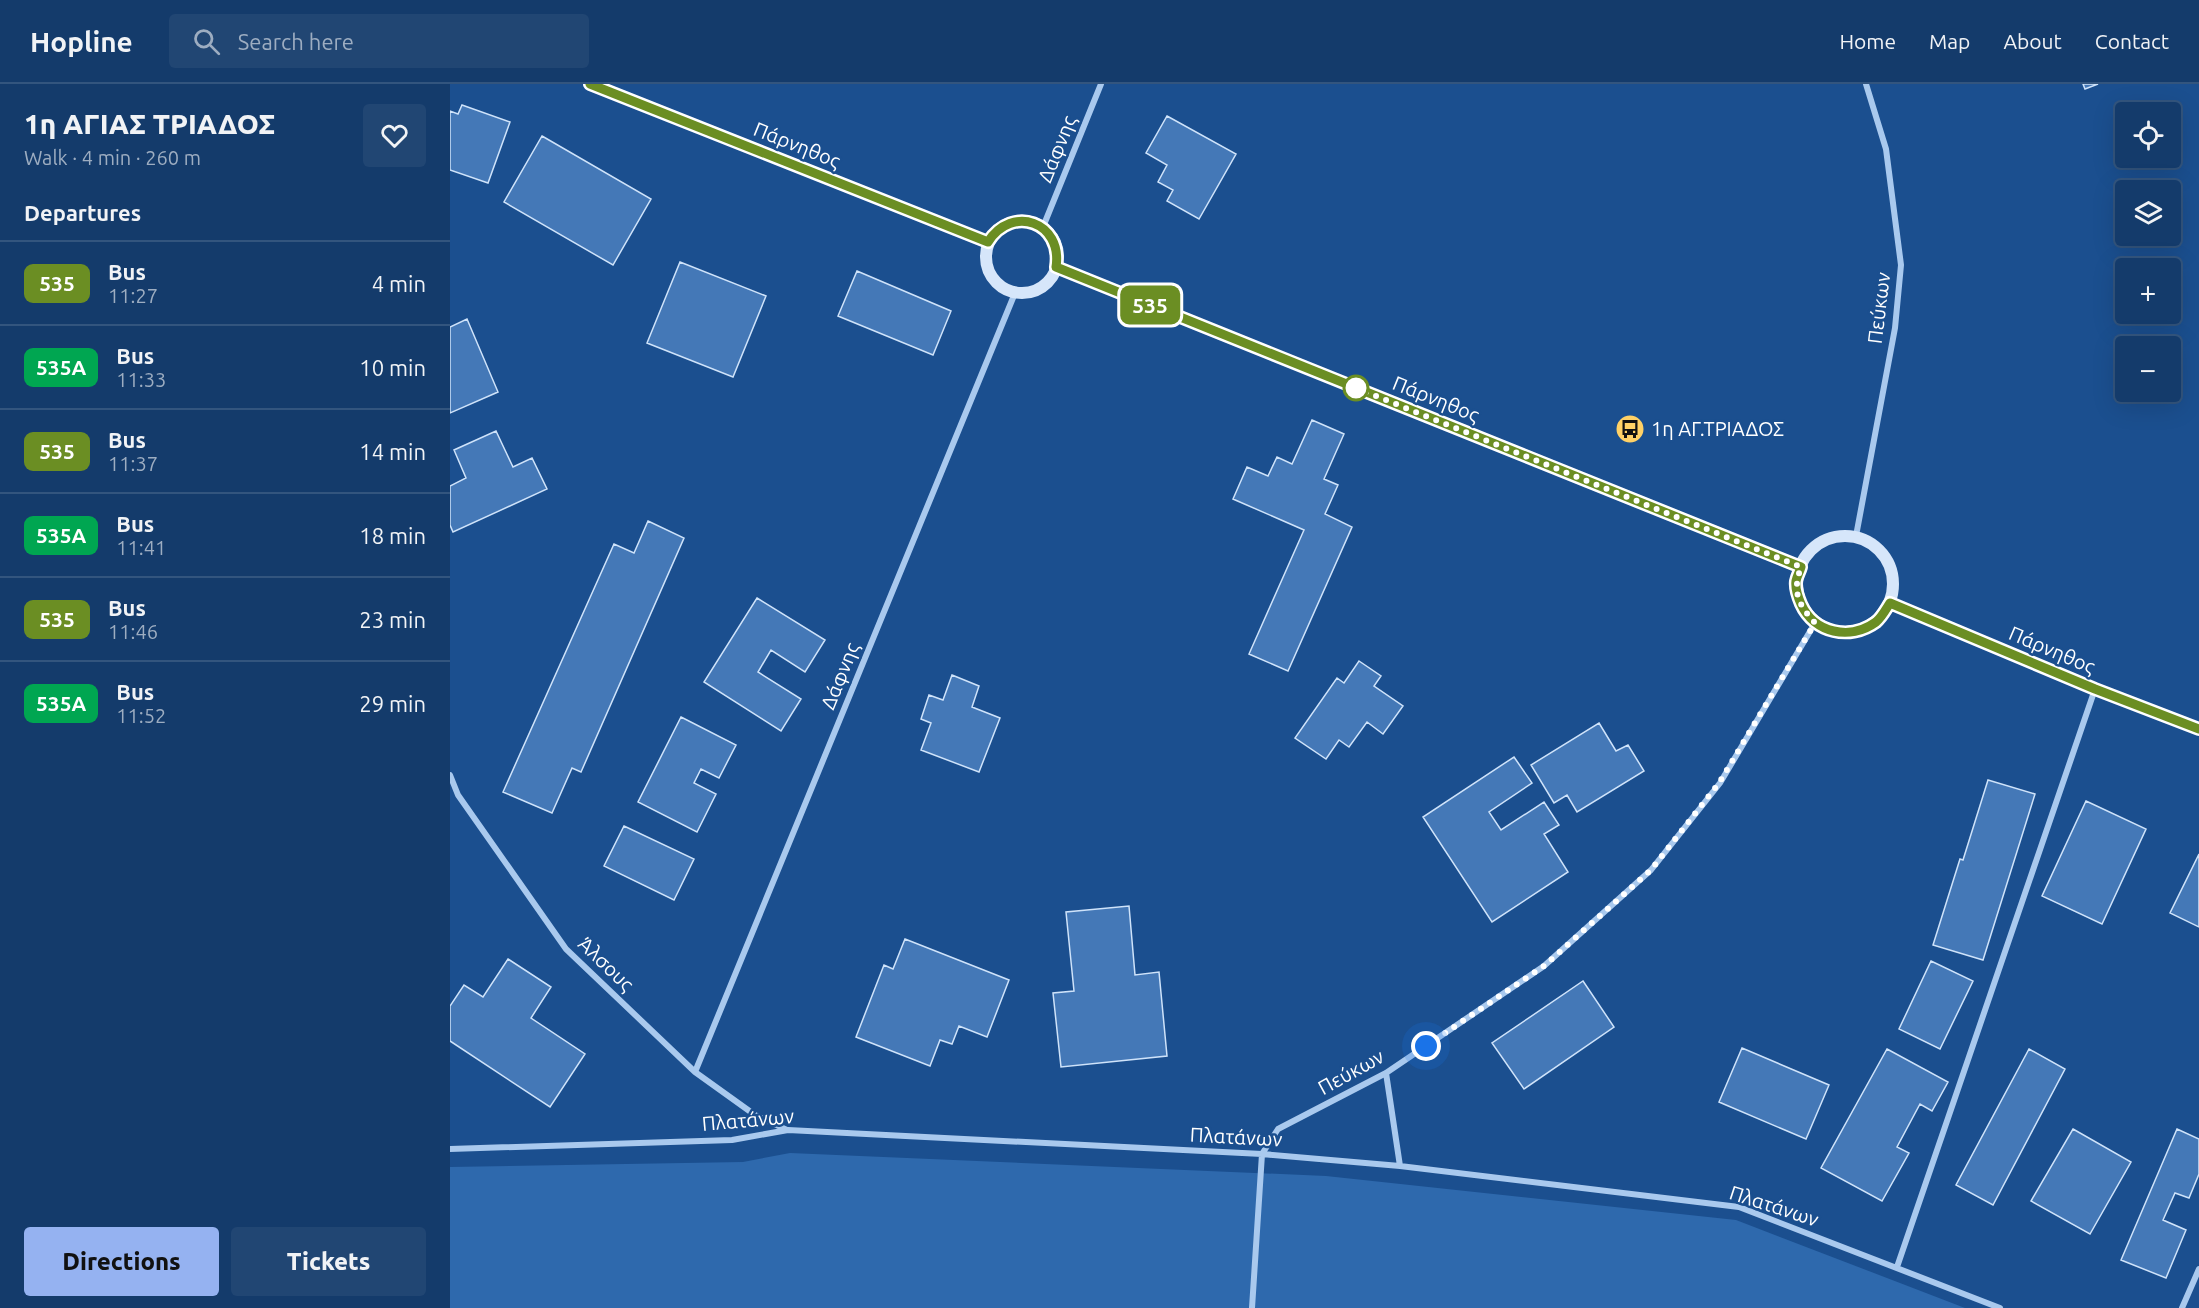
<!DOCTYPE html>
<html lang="en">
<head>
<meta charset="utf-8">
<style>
  :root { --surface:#143b6b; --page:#214673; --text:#f1f3f6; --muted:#9dadc1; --line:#33557e; --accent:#95b2f1 }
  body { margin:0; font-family:Ubuntu,sans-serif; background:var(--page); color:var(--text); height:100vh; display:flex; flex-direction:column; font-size:22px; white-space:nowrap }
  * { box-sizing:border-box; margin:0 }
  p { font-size:20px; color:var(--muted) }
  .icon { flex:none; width:33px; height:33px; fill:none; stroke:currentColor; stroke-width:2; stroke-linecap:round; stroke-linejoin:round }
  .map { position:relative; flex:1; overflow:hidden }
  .side { display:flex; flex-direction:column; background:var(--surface); width:450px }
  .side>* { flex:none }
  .badge { padding:0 12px; border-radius:9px; font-size:21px; line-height:39px }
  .buttons { position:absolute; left:1665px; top:18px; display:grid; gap:12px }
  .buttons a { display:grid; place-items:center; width:66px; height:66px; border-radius:6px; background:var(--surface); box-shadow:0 6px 24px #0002,0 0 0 2px var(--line); font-size:30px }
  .you { position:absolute; width:30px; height:30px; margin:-15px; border:4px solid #fff; border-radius:50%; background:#1a73e8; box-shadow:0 0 0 9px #1a73e833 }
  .map>.badge { position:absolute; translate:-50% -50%; box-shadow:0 0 0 3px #fff }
  h2 { padding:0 24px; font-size:22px; line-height:54px }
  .round { display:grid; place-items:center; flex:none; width:63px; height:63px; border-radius:6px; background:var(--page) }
  .overview { display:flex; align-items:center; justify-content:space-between; height:102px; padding:0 24px }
  h1 { font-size:28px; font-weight:800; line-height:45px }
  .action { display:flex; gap:12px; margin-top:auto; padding:12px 24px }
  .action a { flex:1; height:69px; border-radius:6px; background:var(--accent); color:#111; font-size:24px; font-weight:800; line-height:69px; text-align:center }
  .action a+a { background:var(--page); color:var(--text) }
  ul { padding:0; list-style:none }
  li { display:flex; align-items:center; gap:18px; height:84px; padding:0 24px; border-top:2px solid var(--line) }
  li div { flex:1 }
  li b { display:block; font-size:22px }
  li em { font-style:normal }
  li .badge { min-width:66px; font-weight:700; text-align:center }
  header { display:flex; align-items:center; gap:36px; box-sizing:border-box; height:84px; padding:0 30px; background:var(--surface); border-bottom:2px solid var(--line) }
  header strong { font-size:28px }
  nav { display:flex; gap:33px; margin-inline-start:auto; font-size:21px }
  .search { width:420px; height:54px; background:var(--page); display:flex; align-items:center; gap:15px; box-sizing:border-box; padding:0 21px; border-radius:6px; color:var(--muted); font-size:22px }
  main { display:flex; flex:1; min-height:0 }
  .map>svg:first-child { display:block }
  .green { fill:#2e69ad }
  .building { fill:#4478b7; stroke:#cfe3fa; stroke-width:1.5 }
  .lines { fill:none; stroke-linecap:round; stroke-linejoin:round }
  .street { stroke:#a9c9ee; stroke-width:6 }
  .secondary { stroke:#d6e6fa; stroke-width:12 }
  .line-casing { stroke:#fff; stroke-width:14 }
  .line { stroke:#6b8e23; stroke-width:9 }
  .walk { stroke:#fff; stroke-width:6; stroke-dasharray:0 10.8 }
  .stop-dot { fill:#fff; stroke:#6b8e23; stroke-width:3 }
  .labels { text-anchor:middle; stroke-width:5; stroke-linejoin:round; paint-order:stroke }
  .street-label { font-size:20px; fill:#fff; stroke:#1b4f8f }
  .poi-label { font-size:20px; fill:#fff; stroke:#1b4f8f; text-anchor:start }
</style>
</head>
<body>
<header>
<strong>Hopline</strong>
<div class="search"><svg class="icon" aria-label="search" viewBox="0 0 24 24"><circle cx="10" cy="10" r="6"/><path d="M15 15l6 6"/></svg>Search here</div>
<nav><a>Home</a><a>Map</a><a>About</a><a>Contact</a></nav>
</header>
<main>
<section class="side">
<div class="overview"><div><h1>1η ΑΓΙΑΣ ΤΡΙΑΔΟΣ</h1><p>Walk · 4 min · 260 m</p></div><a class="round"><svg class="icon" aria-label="heart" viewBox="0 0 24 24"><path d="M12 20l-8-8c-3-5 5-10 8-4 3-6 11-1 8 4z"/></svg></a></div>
<h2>Departures</h2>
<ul>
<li><span class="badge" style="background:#6b8e23;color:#fff">535</span><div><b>Bus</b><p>11:27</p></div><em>4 min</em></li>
<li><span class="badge" style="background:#00a651;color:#fff">535A</span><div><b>Bus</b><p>11:33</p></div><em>10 min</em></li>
<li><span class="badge" style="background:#6b8e23;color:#fff">535</span><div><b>Bus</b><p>11:37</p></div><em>14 min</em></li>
<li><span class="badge" style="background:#00a651;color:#fff">535A</span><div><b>Bus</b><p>11:41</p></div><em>18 min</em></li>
<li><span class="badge" style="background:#6b8e23;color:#fff">535</span><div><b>Bus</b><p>11:46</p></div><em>23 min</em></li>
<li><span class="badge" style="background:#00a651;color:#fff">535A</span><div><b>Bus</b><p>11:52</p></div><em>29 min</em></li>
</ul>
<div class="action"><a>Directions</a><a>Tickets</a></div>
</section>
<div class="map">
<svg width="1749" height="1224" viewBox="0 0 1749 1224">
  <rect width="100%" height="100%" fill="#1b4f8f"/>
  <!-- green -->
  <path class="green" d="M340 1069 876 1092 1286 1136 1515 1224H0V1083L293 1078Z"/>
  <!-- building -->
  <path class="building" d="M1633 0H1648L1635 5Z
    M12 21 60 38 38 99 0 86V27L8 30Z
    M717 32 786 70 749 135 717 117 723 106 708 98 717 81 696 69Z
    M92 52 201 115 163 181 54 118Z
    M230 178 316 212 283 293 197 259Z
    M407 187 501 227 483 271 388 232Z
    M17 235 48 308 0 329V243Z
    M862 336 894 350 874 395 888 401 875 430 902 443 838 587 799 570 854 446 783 415 797 383 818 392 827 373 842 380Z
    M46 347 63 383 82 374 97 405 3 448 0 441V402L16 394 4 366Z
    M198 437 234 454 131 688 122 684 102 729 53 708 164 460 184 469Z
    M307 514 375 556 355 588 321 566 308 588 351 615 331 647 254 598Z
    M909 577 931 592 924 602 953 622 933 650 917 638 899 663 889 656 876 675 845 654 887 594 894 599Z
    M502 591 529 602 522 623 550 634 529 688 471 666 481 639 471 635 479 611 493 616Z
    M231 633 286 661 269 694 251 685 244 699 266 710 247 748 188 718Z
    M1149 639 1166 667 1178 661 1194 687 1127 728 1117 711 1104 719 1081 681Z
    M1064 673 1082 699 1039 728 1051 746 1094 718 1109 741 1094 750 1118 788 1042 838 973 733Z
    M1538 696 1585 710 1533 876 1483 861 1510 775 1513 776Z
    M1636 717 1696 745 1652 840 1592 812Z
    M174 742 244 775 224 816 154 782Z
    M1749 770V843L1720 829Z
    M679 822 685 891 709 888 717 972 611 983 603 909 624 907 616 828Z
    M455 855 559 896 537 953 509 942 502 960 490 956 480 982 406 953 434 881 443 885Z
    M58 875 101 903 81 934 135 970 100 1023 0 957V922L14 901 33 913Z
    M1481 877 1523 897 1490 965 1449 945Z
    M1133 897 1164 943 1074 1005 1042 959Z
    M1292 964 1379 1001 1356 1055 1269 1018Z
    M1437 965 1498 998 1482 1027 1470 1020 1447 1063 1459 1069 1432 1117 1371 1084Z
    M1579 965 1615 985 1543 1121 1506 1101Z
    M1623 1045 1681 1078 1640 1150 1581 1117Z
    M1727 1045 1749 1055V1090L1739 1114 1725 1109 1713 1136 1736 1146 1716 1194 1671 1176Z"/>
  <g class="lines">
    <!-- street -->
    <path class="street" d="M593 143 651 0
      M1406 452 1445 244 1451 181 1436 65 1416 0
      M0 691 8 711 116 865 245 988 305 1031 337 1046
      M245 988 565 209
      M936 989 950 1082
      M0 1065 282 1056 338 1046 812 1070 950 1082 1289 1123 1550 1224
      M1447 1183 1645 605
      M802 1224 812 1070 828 1045 936 989 1094 882 1201 786 1270 699 1365 539
      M1732 1224 1749 1185"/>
    <!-- secondary -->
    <path class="secondary" d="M140 0 538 158
      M536 173a36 36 0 1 1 72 0a36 36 0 1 1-72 0Z
      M606 183 1351 483
      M1347 500a48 48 0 1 1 96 0a48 48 0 1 1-96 0Z
      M1440 519 1645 605 1749 645"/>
  </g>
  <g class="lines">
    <!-- line casing -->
    <g class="line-casing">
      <path id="line" d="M140 0 538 158C562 120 613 138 606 183L1351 483C1350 487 1347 492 1346 497 1345 504 1348 513 1351 520 1364 549 1400 557 1426 538 1432 533 1436 525 1440 519L1645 605 1749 645"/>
    </g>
    <!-- line -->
    <use href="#line" class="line"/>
    <!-- walk -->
    <path class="walk" d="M906 304 1351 483C1342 508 1348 520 1365 539L1269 699 1201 786 1094 882 976 962"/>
  </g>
  <!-- icons -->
  <defs>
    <g id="bus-disc" transform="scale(1.5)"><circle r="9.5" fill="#ffd166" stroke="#1b4f8f"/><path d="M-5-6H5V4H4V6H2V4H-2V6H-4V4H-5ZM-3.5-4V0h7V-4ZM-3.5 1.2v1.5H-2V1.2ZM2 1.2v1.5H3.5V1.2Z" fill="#111"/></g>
  </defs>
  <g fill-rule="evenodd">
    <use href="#bus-disc" x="1180" y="345"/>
  </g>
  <!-- markers -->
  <circle class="stop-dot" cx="906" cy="304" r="12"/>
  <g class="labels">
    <!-- street labels -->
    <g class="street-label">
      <text transform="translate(347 61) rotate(22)" y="7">Πάρνηθος</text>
      <text transform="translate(607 65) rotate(-68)" y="7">Δάφνης</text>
      <text transform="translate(1429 224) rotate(-83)" y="7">Πεύκων</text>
      <text transform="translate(986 315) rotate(22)" y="7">Πάρνηθος</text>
      <text transform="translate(1602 566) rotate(23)" y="7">Πάρνηθος</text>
      <text transform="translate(390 592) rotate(-68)" y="7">Δάφνης</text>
      <text transform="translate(156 880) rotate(44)" y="7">Άλσους</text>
      <text transform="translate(901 988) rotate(-29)" y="7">Πεύκων</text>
      <text transform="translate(298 1036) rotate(-5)" y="7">Πλατάνων</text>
      <text transform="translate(786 1053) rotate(3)" y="7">Πλατάνων</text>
      <text transform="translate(1324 1122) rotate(18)" y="7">Πλατάνων</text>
    </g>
    <!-- poi labels -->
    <g class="poi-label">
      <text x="1201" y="352">1η ΑΓ.ΤΡΙΑΔΟΣ</text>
    </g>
  </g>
</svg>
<div class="buttons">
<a><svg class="icon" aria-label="locate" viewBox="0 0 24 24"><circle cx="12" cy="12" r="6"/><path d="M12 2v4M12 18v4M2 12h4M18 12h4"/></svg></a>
<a><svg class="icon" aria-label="layers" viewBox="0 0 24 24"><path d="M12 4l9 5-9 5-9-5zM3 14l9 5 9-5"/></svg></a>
<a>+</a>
<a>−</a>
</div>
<div class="you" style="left:976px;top:962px"></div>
<b class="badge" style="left:700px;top:221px;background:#6b8e23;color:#fff">535</b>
</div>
</main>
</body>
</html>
